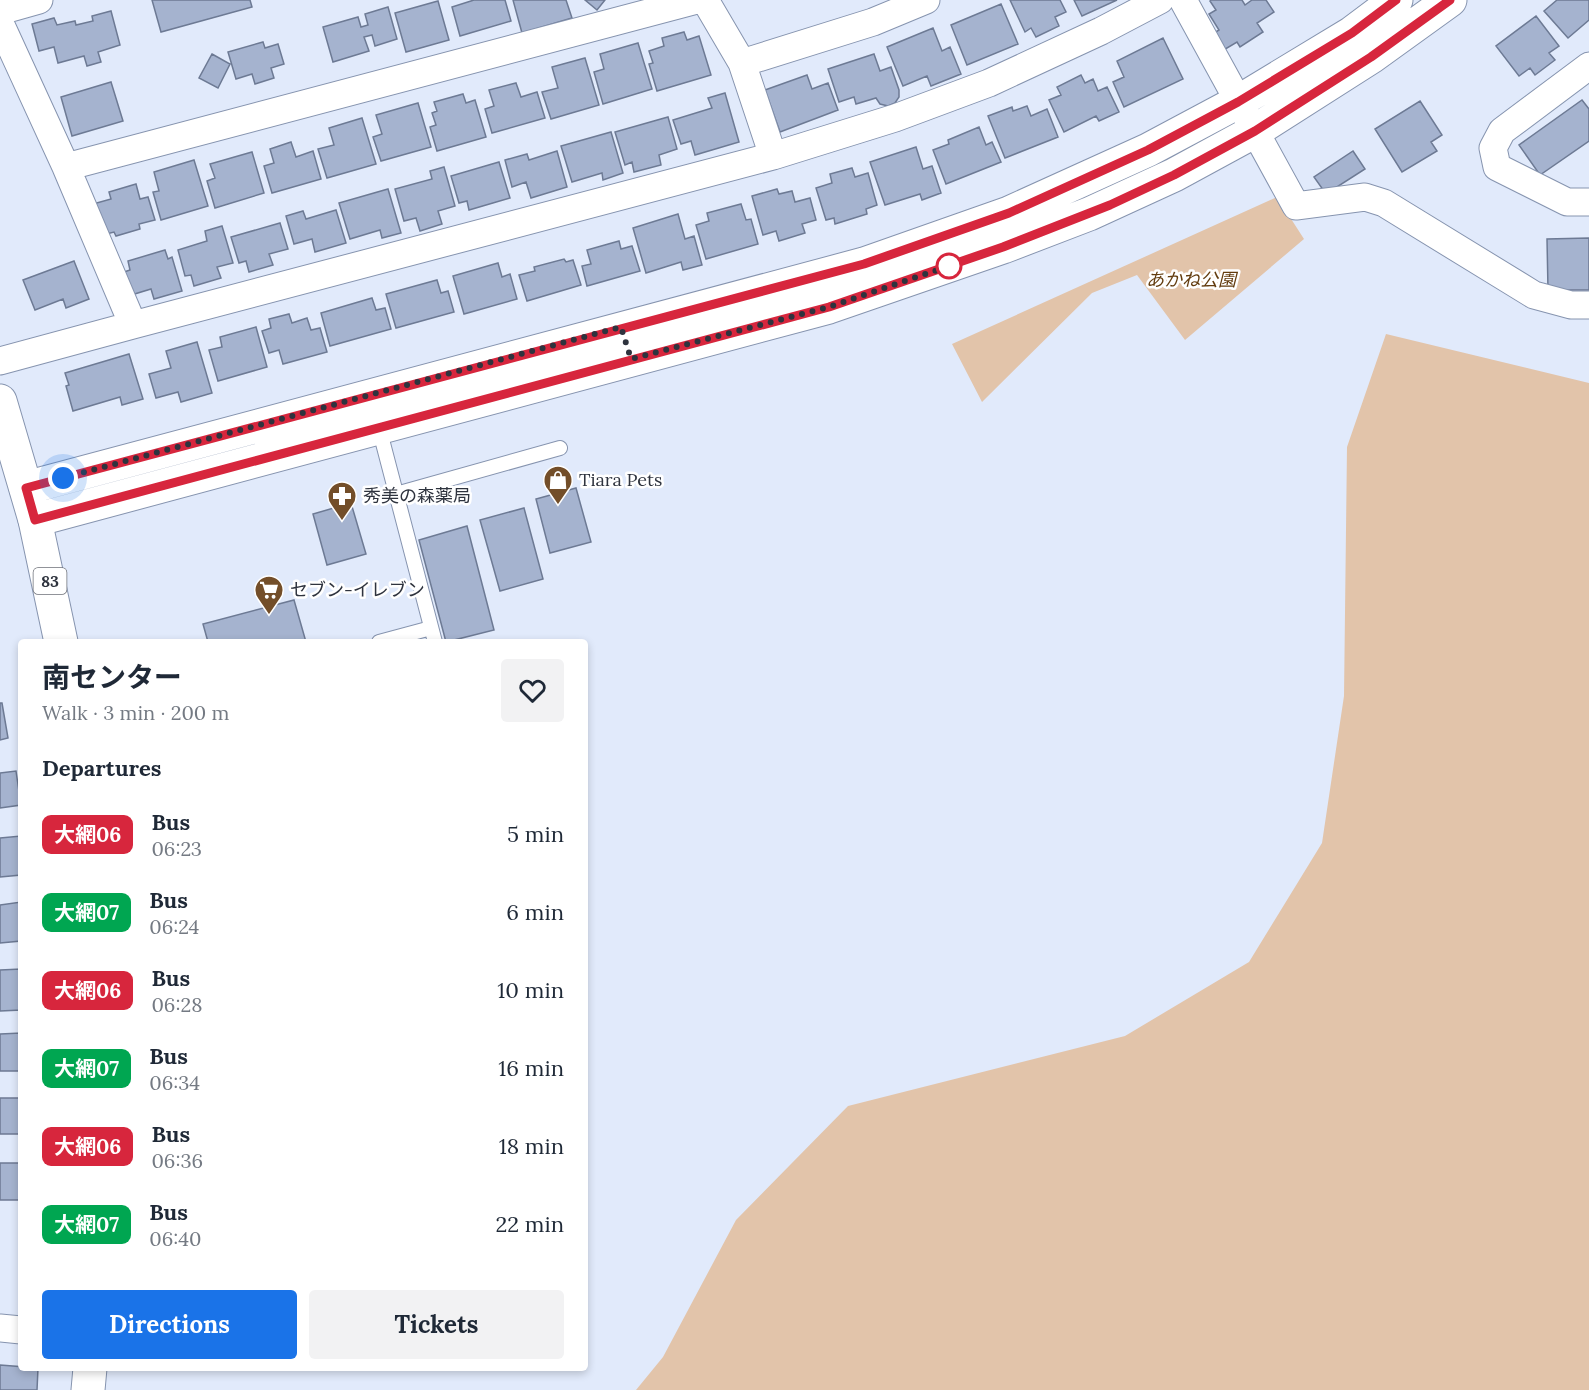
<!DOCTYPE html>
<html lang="en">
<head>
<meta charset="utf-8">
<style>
  :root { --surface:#fff; --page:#f2f2f3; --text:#1f2937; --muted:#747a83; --accent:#1a73e8 }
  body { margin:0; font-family:Lora,"Noto Sans JP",serif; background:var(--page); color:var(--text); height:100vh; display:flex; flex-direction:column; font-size:22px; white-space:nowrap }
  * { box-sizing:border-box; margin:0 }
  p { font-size:20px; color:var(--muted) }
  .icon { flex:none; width:33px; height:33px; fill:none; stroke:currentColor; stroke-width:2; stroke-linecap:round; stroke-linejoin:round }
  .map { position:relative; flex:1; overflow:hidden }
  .sheet { position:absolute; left:18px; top:639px; width:570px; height:732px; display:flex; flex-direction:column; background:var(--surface); border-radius:6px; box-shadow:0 3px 9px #0003 }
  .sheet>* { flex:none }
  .badge { padding:0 12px; border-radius:9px; font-size:21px; line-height:39px }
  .you { position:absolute; width:30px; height:30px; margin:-15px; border:4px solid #fff; border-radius:50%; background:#1a73e8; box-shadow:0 0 0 9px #1a73e833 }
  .map>.badge { position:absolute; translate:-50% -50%; box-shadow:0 0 0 3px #fff }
  h2 { padding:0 24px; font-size:22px; line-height:54px }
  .round { display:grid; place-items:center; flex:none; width:63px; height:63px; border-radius:6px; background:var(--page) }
  .summary { display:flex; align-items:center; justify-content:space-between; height:102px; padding:0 24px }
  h1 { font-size:28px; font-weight:700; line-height:45px }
  .primary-button { display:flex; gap:12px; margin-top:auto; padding:12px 24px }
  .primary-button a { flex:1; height:69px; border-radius:6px; background:var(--accent); color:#fff; font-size:24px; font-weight:700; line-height:69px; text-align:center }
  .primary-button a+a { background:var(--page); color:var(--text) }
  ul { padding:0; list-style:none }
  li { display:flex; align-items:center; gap:18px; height:78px; padding:0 24px }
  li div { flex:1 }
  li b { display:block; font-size:22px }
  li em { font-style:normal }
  li .badge { min-width:66px; font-weight:700; text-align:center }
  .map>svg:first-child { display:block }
  .green { fill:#e2c4aa }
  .building { fill:#a5b3cf; stroke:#6d7a94; stroke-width:1.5 }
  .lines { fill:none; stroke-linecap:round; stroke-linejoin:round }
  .lane-casing { stroke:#8694af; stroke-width:16 }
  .street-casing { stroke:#8694af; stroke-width:29 }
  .secondary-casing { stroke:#8694af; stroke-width:35 }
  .primary-casing { stroke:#8694af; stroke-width:35 }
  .lane { stroke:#fff; stroke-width:14 }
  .street { stroke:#fff; stroke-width:27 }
  .secondary { stroke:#fff; stroke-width:33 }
  .primary { stroke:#fff; stroke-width:33 }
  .line-casing { stroke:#fff; stroke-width:14 }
  .line { stroke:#d7263d; stroke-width:9 }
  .walk { stroke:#2e333e; stroke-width:6; stroke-dasharray:0 10.8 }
  .stop-dot { fill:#fff; stroke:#d7263d; stroke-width:3 }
  .labels { text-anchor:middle; stroke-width:5; stroke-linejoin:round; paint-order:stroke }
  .shield { fill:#fff; stroke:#6d7078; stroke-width:1.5 }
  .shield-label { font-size:16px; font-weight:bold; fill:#2e333e }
  .park-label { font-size:18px; font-style:italic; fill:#633c0f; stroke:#fff }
  .poi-label { font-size:18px; fill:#2e333e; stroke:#fff; text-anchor:start }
</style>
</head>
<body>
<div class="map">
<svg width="1589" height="1390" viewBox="0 0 1589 1390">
  <rect width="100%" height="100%" fill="#e1eafb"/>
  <!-- green -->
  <path class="green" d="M1277 197 1304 239 1185 340 1137 275 1092 293 982 402 952 344Z
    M1386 334 1589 383V1390H636L663 1357 736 1220 848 1106 1125 1036 1249 962 1322 843 1344 696 1347 447Z"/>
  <!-- building -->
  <path class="building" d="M152 0H250L252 7 161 32Z
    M474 0H505L511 21 460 36 452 7Z
    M513 0H566L572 18 522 33Z
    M585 0H605L597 10Z
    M1010 0H1060L1066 12 1055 17 1059 26 1036 37 1031 28 1025 32Z
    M1074 0H1117L1082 16Z
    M1211 0H1242L1245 5 1252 0H1266L1274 12 1257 23 1263 32 1240 47 1237 42 1222 51 1211 35 1219 30 1209 14 1216 10 1210 1Z
    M1557 0H1589V20L1568 38 1544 11Z
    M438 1 449 40 406 52 395 13Z
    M1001 4 1018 44 967 65 951 25Z
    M388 7 397 39 375 46 372 35 364 37 369 51 333 62 323 27 358 17 361 27 368 25 365 14Z
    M111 11 120 45 98 52 101 62 87 66 84 56 58 63 54 47 39 51 32 24 54 18 57 25 75 21 76 25 93 21 92 16Z
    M1536 16 1559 46 1549 53 1555 60 1535 75 1530 68 1519 76 1496 46Z
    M933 28 942 51 950 47 961 74 931 86 927 76 903 86 887 47Z
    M684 32 687 40 699 36 711 75 657 91 649 64 653 63 649 51 664 46 662 38Z
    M1163 38 1183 79 1124 107 1113 82 1124 77 1117 61Z
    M263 42 265 48 278 44 284 64 271 68 274 78 255 84 252 74 236 79 228 52Z
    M638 43 652 89 603 104 594 72 604 69 600 54Z
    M212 54 230 64 218 88 199 78Z
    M874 54 880 71 891 67 899 90V97L895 103 888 106 880 104 876 98 856 104 854 97 839 102 828 69Z
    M585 58 599 105 551 119 542 92 558 88 552 67Z
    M807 75 812 89 828 83 838 110 780 132 765 90Z
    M1081 75 1085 83 1093 79 1098 91 1107 87 1119 112 1099 121 1096 116 1064 132 1049 100 1061 95 1057 87Z
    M111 82 123 121 72 136 61 97Z
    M516 83 521 97 537 92 545 118 492 133 485 109 494 106 489 90Z
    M725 93 739 142 695 155 691 141 681 144 673 120 712 108 708 98Z
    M463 94 466 103 475 100 486 137 437 151 430 127 436 125 432 113 437 111 434 102Z
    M1582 100 1589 109V141L1540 175 1519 145Z
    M1420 101 1442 135 1431 142 1437 151 1402 172 1375 129Z
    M418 103 431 147 381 161 373 137 382 134 376 115Z
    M1027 106 1031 116 1047 109 1058 137 1005 158 988 116 1012 107 1013 111Z
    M668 117 677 149 659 155 661 165 634 172 632 162 625 165 615 132Z
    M362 118 376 164 327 178 318 149 334 145 329 128Z
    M979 127 986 145 992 142 1001 162 946 184 933 150 949 144 948 140Z
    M611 132 623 173 603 180 602 173 572 182 561 146Z
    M291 142 296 157 313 151 321 179 272 193 264 166 274 163 270 149Z
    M916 147 923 169 932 166 941 193 922 200 920 194 885 205 870 162Z
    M557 151 567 187 531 198 526 182 512 187 505 160 527 154 529 160Z
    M1353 151 1365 169 1326 194 1314 177Z
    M252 152 264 193 215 208 207 181 215 178 210 164Z
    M194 160 208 206 161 220 153 192 159 191 154 172Z
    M499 162 510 198 469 210 467 201 459 203 451 176Z
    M444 167 455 206 438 211 442 224 420 231 416 218 404 221 395 189 432 179 430 171Z
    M852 168 855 177 868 173 877 205 866 209 867 214 835 224 834 218 826 220 816 188 832 183 830 174Z
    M136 184 140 199 148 197 155 220 139 224 140 229 116 236 114 232 102 235 93 204 111 199 109 192Z
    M388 189 401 233 382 238 380 230 350 239 339 203Z
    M777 189 779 194 792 191 795 202 810 198 816 220 802 224 805 233 779 241 776 231 763 235 752 196Z
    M741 204 746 220 751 219 758 244 706 259 696 225 709 221 707 213Z
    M336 210 346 243 315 252 312 239 294 244 286 216 303 211 306 219Z
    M678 214 685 239 694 236 702 265 683 270 681 262 646 273 633 228Z
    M280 223 288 249 269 254 273 265 249 272 246 261 239 263 231 237Z
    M222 226 233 263 217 267 221 278 194 286 191 275 185 276 178 250 207 241 205 231Z
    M1589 238V290H1548L1547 239Z
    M619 241 621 249 632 246 640 271 587 286 582 266 591 264 587 250Z
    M165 250 168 259 172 257 182 291 154 299 151 289 128 296 121 273 130 270 128 261Z
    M564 259 566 262 573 260 581 285 527 301 519 275 535 271 534 267Z
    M74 261 89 299 66 308 63 299 35 310 23 280Z
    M498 263 502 277 510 274 517 299 464 314 453 276Z
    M437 280 441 293 448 291 454 312 396 328 386 294Z
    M372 298 376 310 385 308 391 329 330 346 321 313Z
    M289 314 292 323 307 318 311 330 320 328 327 352 283 364 279 350 269 353 262 331 271 328 269 319Z
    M256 327 267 367 218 381 209 350 222 347 220 337Z
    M197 342 212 393 181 402 178 392 156 398 149 374 171 368 166 351Z
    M129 354 143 399 122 405 120 397 73 411 66 386 69 385 65 373Z
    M576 488 591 542 550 553 536 499Z
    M351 503 366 554 327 565 313 514Z
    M524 508 543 579 500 591 480 520Z
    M467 526 494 630 446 642 419 540Z
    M294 600 306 642H208L203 624Z
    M0 703H2L8 738 0 740Z
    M16 771 21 805 0 808V773Z
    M21 836V875L0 877V838Z
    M21 902V941L0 943V905Z
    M21 969V1010L0 1011V970Z
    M21 1033V1071H0V1034Z
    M0 1098H21V1134H0Z
    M0 1163H21V1200H0Z
    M0 1365 38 1368 37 1390H0Z"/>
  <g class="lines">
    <!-- lane casing -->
    <g class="lane-casing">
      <path id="lane" d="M379 428 435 642
        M396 494 560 448
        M379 642 431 628"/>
    </g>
    <!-- street casing -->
    <g class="street-casing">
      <path id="street" d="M705 0 742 63 773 156
        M1183 0 1296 206 1365 197 1384 203 1534 295 1571 305H1589
        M0 11 39 0
        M0 23 66 167 133 325 773 156 895 118 989 83 1101 31 1160 0
        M742 63 873 22 926 0
        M1589 66 1502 131 1493 148 1497 167 1567 202H1589
        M66 167 697 0
        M0 361 133 325
        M0 1328 21 1330"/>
    </g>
    <!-- secondary casing -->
    <g class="secondary-casing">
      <path id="secondary" d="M26 488 864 264 1009 213 1148 150 1238 102 1352 33 1396 0
        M35 520 829 307 1003 247 1089 214 1174 175 1255 131 1371 57 1450 0"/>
    </g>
    <!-- primary casing -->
    <g class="primary-casing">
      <path id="primary" d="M0 401 35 520 61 642
        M88 1390 90 1368"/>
    </g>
    <!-- lane -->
    <use href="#lane" class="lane"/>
    <!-- street -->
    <use href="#street" class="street"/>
    <!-- secondary -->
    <use href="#secondary" class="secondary"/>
    <!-- primary -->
    <use href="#primary" class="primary"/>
  </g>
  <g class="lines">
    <!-- line casing -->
    <g class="line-casing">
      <path id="line" d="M1396 0 1352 33 1238 102 1148 150 1009 213 864 264 26 488 35 520 829 307 1003 247 1110 205 1174 175 1255 131 1371 57 1450 0"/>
    </g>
    <!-- line -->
    <use href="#line" class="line"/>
    <!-- walk -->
    <path class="walk" d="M63 478 621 327 631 359 829 307 949 266"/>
  </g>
  <!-- icons -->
  <defs>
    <g id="shop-pin" transform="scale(1.5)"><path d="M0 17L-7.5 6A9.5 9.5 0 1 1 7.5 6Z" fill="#734e29" stroke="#fff"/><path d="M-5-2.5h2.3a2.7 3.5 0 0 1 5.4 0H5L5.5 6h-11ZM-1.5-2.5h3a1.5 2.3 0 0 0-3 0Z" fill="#fff"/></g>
    <g id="pharmacy-pin" transform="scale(1.5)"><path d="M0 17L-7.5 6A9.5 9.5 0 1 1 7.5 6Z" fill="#734e29" stroke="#fff"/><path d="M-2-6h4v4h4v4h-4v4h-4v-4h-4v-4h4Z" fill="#fff"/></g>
    <g id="supermarket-pin" transform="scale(1.5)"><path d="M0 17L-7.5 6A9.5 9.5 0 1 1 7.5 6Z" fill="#734e29" stroke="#fff"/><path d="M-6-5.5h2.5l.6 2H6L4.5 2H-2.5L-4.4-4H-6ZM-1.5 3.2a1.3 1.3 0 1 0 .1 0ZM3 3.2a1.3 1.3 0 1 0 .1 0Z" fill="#fff"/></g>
  </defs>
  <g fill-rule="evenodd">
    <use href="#shop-pin" x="558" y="480"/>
    <use href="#pharmacy-pin" x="342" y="496"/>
    <use href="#supermarket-pin" x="269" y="590"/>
  </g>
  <!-- markers -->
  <circle class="stop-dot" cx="949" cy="266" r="12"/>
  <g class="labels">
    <!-- shield labels -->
    <rect class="shield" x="33.5" y="568" width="33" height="26" rx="4.5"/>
    <g class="shield-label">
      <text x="50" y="587">83</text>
    </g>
    <!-- park labels -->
    <g class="park-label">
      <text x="1191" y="286">あかね公園</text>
    </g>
    <!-- poi labels -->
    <g class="poi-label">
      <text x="579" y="486">Tiara Pets</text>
      <text x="363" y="502">秀美の森薬局</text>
      <text x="290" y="596">セブン-イレブン</text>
    </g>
  </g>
</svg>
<div class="you" style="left:63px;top:478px"></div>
<section class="sheet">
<div class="summary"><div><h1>南センター</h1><p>Walk · 3 min · 200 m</p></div><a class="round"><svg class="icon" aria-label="heart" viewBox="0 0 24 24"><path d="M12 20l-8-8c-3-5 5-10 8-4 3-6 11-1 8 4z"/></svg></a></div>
<h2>Departures</h2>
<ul>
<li><span class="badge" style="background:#d7263d;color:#fff">大網06</span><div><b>Bus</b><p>06:23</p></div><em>5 min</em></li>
<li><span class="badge" style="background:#00a651;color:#fff">大網07</span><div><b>Bus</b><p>06:24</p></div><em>6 min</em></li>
<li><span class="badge" style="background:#d7263d;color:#fff">大網06</span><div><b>Bus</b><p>06:28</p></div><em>10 min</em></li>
<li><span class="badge" style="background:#00a651;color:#fff">大網07</span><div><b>Bus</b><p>06:34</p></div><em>16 min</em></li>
<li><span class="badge" style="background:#d7263d;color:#fff">大網06</span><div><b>Bus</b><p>06:36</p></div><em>18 min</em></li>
<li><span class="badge" style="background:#00a651;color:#fff">大網07</span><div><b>Bus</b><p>06:40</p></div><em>22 min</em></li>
</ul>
<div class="primary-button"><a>Directions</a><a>Tickets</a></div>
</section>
</div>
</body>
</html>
